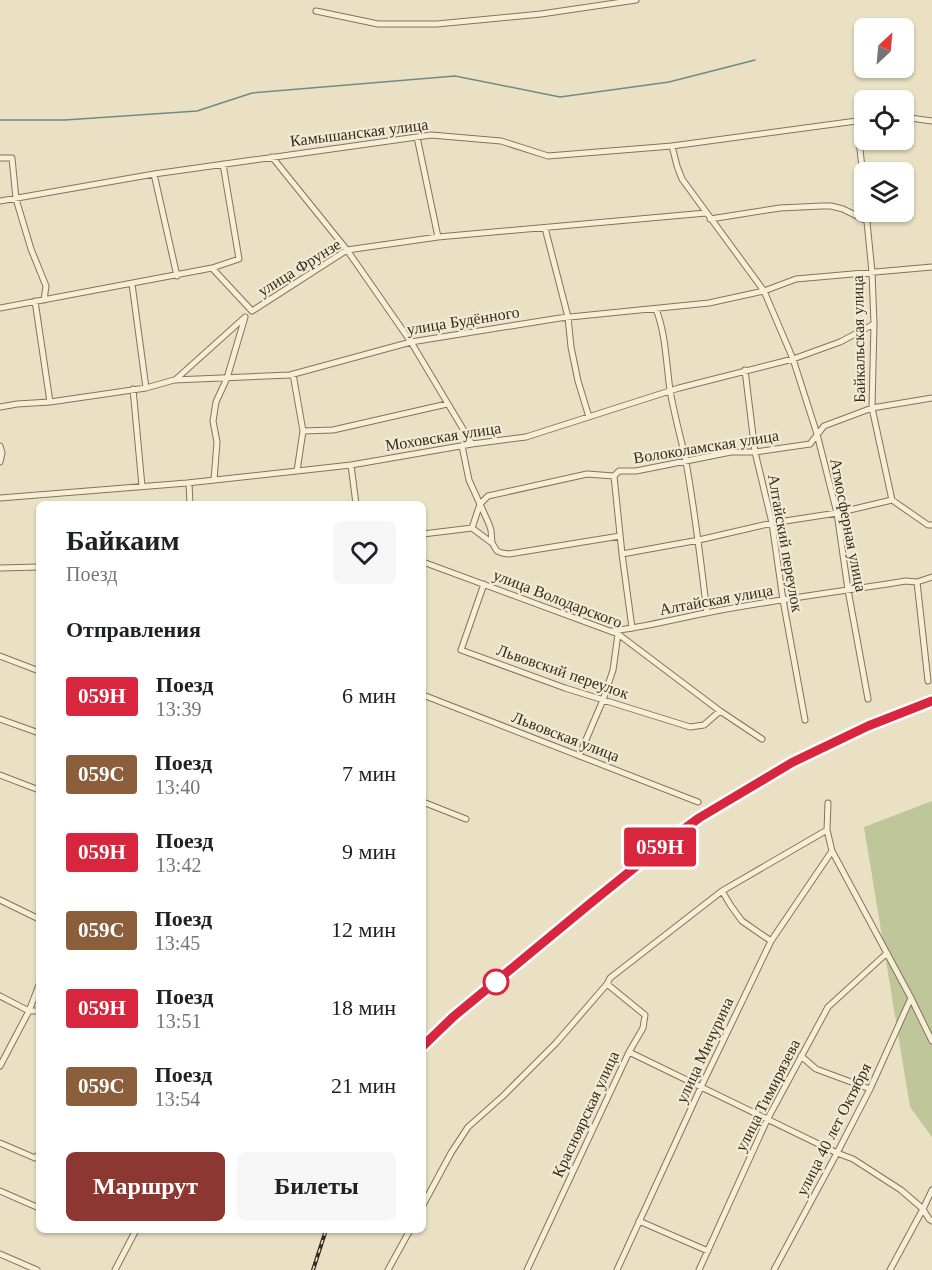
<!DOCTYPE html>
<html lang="ru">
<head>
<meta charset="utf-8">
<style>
  :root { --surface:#fff; --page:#f6f6f6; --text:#202124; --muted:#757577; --accent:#8d3732 }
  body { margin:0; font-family:Georgia,serif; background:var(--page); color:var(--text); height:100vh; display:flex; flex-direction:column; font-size:22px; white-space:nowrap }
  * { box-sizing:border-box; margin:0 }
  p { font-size:20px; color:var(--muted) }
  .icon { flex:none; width:33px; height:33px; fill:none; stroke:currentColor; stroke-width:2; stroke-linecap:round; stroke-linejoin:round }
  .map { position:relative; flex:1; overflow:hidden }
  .side { position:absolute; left:36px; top:501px; width:390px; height:732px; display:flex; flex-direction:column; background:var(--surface); border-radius:9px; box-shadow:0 2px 4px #0004 }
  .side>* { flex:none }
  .badge { padding:0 12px; border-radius:4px; font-size:21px; line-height:39px }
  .needle { width:39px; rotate:26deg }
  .tools { position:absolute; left:854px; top:18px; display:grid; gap:12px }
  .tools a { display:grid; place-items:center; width:60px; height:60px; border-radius:9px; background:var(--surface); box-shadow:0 2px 4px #0004; font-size:30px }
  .map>.badge { position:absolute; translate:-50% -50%; box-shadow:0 0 0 3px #fff }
  h2 { padding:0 30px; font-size:22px; line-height:54px }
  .round { display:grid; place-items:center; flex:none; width:63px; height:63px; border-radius:9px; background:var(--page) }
  .head { display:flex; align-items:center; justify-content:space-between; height:102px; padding:0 30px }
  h1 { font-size:28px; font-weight:800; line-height:45px }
  .primary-button { display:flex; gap:12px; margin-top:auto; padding:12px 30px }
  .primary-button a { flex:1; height:69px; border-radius:9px; background:var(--accent); color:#fff; font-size:24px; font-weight:800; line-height:69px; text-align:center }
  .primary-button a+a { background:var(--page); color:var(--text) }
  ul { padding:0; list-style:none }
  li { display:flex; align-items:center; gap:18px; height:78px; padding:0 30px }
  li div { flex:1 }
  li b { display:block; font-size:22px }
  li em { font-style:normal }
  li .badge { min-width:66px; font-weight:700; text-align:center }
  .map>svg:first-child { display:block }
  .green { fill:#bfc79a }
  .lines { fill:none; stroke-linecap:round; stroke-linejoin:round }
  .stream { stroke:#6e8b86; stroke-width:1.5 }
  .minor-casing { stroke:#83745d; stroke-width:7 }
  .minor { stroke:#f6eed7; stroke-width:5 }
  .rail-casing { stroke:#352b1f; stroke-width:4 }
  .rail { stroke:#f2ebd4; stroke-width:1.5; stroke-dasharray:4.5; stroke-linecap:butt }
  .line-casing { stroke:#fff; stroke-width:14 }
  .line { stroke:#d7263d; stroke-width:9 }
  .stop-dot { fill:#fff; stroke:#d7263d; stroke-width:3 }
  .labels { text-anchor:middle; stroke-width:4.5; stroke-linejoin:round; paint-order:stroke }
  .street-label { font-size:16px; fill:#352b1f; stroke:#f2ebd4 }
</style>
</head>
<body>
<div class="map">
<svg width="932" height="1270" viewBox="0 0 932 1270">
  <rect width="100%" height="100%" fill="#eae1c5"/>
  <!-- green -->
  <path class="green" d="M932 801V1137L910 1107 864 827Z"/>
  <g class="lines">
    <!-- stream -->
    <path class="stream" d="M0 120H65L197 111 252 93 455 76 560 97 669 82 755 60"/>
    <!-- minor casing -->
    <g class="minor-casing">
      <path id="minor" d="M316 11 378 24H437L541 14 636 0
        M903 117 932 121
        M857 121 864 187
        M417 137 438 237
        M672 146 677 166 682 179 764 291 793 359 817 434 837 513 848 590 868 699
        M272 157 347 250 411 342 472 444
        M0 158H12L16 199 31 249 46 286 44 300
        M154 174 177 276
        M0 201 154 174 431 135 501 141 548 156 672 146 864 120
        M866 212 872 272 874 324 872 408 892 500
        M710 219 780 208 822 206H831L843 209 867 221
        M545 228 568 317 571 347 578 381 589 417
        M212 268 239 259 223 164
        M132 284 146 388
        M35 301 50 402
        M0 308 212 268 252 311 347 250 438 237 706 213
        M656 309C666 335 666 362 670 390 674 414 681 438 686 462 695 512 701 562 707 613
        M745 370 755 452 772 523 783 600 805 720
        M293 374 303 431 297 471
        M175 380 244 318
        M133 389 142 486
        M0 407 17 404 50 402 146 388 174 380 290 375 411 342 560 318 709 303 764 291 796 279 932 267
        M303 431 333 430 447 404
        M0 446 2 453 0 462
        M462 446 469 480 489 524 491 530 492 543
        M351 465 356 504
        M614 476 622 554 632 628
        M214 480 217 442 213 421 216 402 227 378 245 317
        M189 483 190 504
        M0 498 187 483 351 465 472 444 526 437 679 388 793 359 840 342 874 324
        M472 528 492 543 497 551 502 553 509 554 620 536
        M423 534 472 528 480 504 488 496 587 474 614 476 619 471H636L731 452H755L810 444 824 426 872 408 932 398
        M622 554 699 540 772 523 837 513 892 500 928 525H932
        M423 562 618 634 720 711 762 739
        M0 568 39 567
        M917 582 928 681
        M484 584 461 650 565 688 690 727 704 725 720 711
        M612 631C644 627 675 619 706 613 772 600 839 592 906 581L917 582 932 577
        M0 656 39 671
        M423 695 698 802
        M0 719 39 733
        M579 756 603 700 613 670 618 634
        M0 775 39 790
        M423 802 466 819
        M828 803 827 830 832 851 911 998 932 1041
        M722 891 731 906 742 921 771 941
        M0 900 39 919
        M0 996 29 1011H39
        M629 1052 837 1153 853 1159 901 1190 923 1209 929 1219 932 1221
        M801 1056 816 1069 870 1089
        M0 1066 29 1011 39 985
        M0 1143 35 1158 39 1154
        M0 1191 39 1208
        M423 1205 451 1153 468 1127 503 1096 556 1043 607 984 610 978 722 891 827 830
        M639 1221 708 1251
        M0 1254 37 1270
        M115 1270 136 1230
        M388 1270 410 1230
        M527 1270 629 1052 643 1028 645 1015 607 984
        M617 1270 701 1087 771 941 832 851
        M699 1270 767 1120 828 1007 887 953
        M774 1270 837 1153 870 1089 911 998
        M890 1270 923 1209 932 1190"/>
    </g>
    <!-- minor -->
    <use href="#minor" class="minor"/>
    <!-- rail casing -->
    <g class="rail-casing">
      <path id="rail" d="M423 1046 453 1017 592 902 665 843 699 818 793 762 868 726 932 701
        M313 1270 326 1230"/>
    </g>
    <!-- rail -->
    <use href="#rail" class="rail"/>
  </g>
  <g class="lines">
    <!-- line casing -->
    <g class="line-casing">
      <path id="line" d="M423 1046 453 1017 592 902 665 843 699 818 793 762 868 726 932 701"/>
    </g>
    <!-- line -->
    <use href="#line" class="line"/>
  </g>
  <!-- markers -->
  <circle class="stop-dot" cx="496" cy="982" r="12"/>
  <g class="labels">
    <!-- street labels -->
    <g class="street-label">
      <text transform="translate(359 132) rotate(-7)" y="6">Камышанская улица</text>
      <text transform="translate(299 267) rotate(-32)" y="6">улица Фрунзе</text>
      <text transform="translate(463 320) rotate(-9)" y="6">улица Будённого</text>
      <text transform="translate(858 339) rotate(-91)" y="6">Байкальская улица</text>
      <text transform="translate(443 436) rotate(-9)" y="6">Моховская улица</text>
      <text transform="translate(706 446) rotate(-9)" y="6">Волоколамская улица</text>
      <text transform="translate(849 525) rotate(79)" y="6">Атмосферная улица</text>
      <text transform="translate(786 543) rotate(80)" y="6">Алтайский переулок</text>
      <text transform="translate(558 598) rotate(21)" y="6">улица Володарского</text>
      <text transform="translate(716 599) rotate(-10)" y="6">Алтайская улица</text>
      <text transform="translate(563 671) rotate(19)" y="6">Львовский переулок</text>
      <text transform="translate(566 736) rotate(21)" y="6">Львовская улица</text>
      <text transform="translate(704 1050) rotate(-65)" y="6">улица Мичурина</text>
      <text transform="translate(767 1095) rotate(-63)" y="6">улица Тимирязева</text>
      <text transform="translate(585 1114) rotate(-65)" y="6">Красноярская улица</text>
      <text transform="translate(833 1129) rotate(-63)" y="6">улица 40 лет Октября</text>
    </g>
  </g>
</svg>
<div class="tools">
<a><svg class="needle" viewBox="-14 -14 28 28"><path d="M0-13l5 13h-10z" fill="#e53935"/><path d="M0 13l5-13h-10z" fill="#757577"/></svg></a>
<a><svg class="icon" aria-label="locate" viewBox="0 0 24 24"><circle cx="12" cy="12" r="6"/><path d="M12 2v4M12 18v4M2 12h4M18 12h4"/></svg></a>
<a><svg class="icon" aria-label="layers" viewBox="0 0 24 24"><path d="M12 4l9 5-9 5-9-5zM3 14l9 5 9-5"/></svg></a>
</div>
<b class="badge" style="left:660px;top:847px;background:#d7263d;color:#fff">059Н</b>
<section class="side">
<div class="head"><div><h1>Байкаим</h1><p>Поезд</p></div><a class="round"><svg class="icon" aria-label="heart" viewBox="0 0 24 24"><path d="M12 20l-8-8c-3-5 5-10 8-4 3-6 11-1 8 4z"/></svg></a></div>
<h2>Отправления</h2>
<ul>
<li><span class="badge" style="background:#d7263d;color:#fff">059Н</span><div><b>Поезд</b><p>13:39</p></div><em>6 мин</em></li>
<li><span class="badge" style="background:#8b5e3c;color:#fff">059С</span><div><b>Поезд</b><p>13:40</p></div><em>7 мин</em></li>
<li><span class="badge" style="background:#d7263d;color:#fff">059Н</span><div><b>Поезд</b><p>13:42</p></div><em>9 мин</em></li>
<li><span class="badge" style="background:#8b5e3c;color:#fff">059С</span><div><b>Поезд</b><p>13:45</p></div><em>12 мин</em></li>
<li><span class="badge" style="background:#d7263d;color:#fff">059Н</span><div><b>Поезд</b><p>13:51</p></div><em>18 мин</em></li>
<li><span class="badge" style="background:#8b5e3c;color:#fff">059С</span><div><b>Поезд</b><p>13:54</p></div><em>21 мин</em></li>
</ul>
<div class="primary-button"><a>Маршрут</a><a>Билеты</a></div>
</section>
</div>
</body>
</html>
